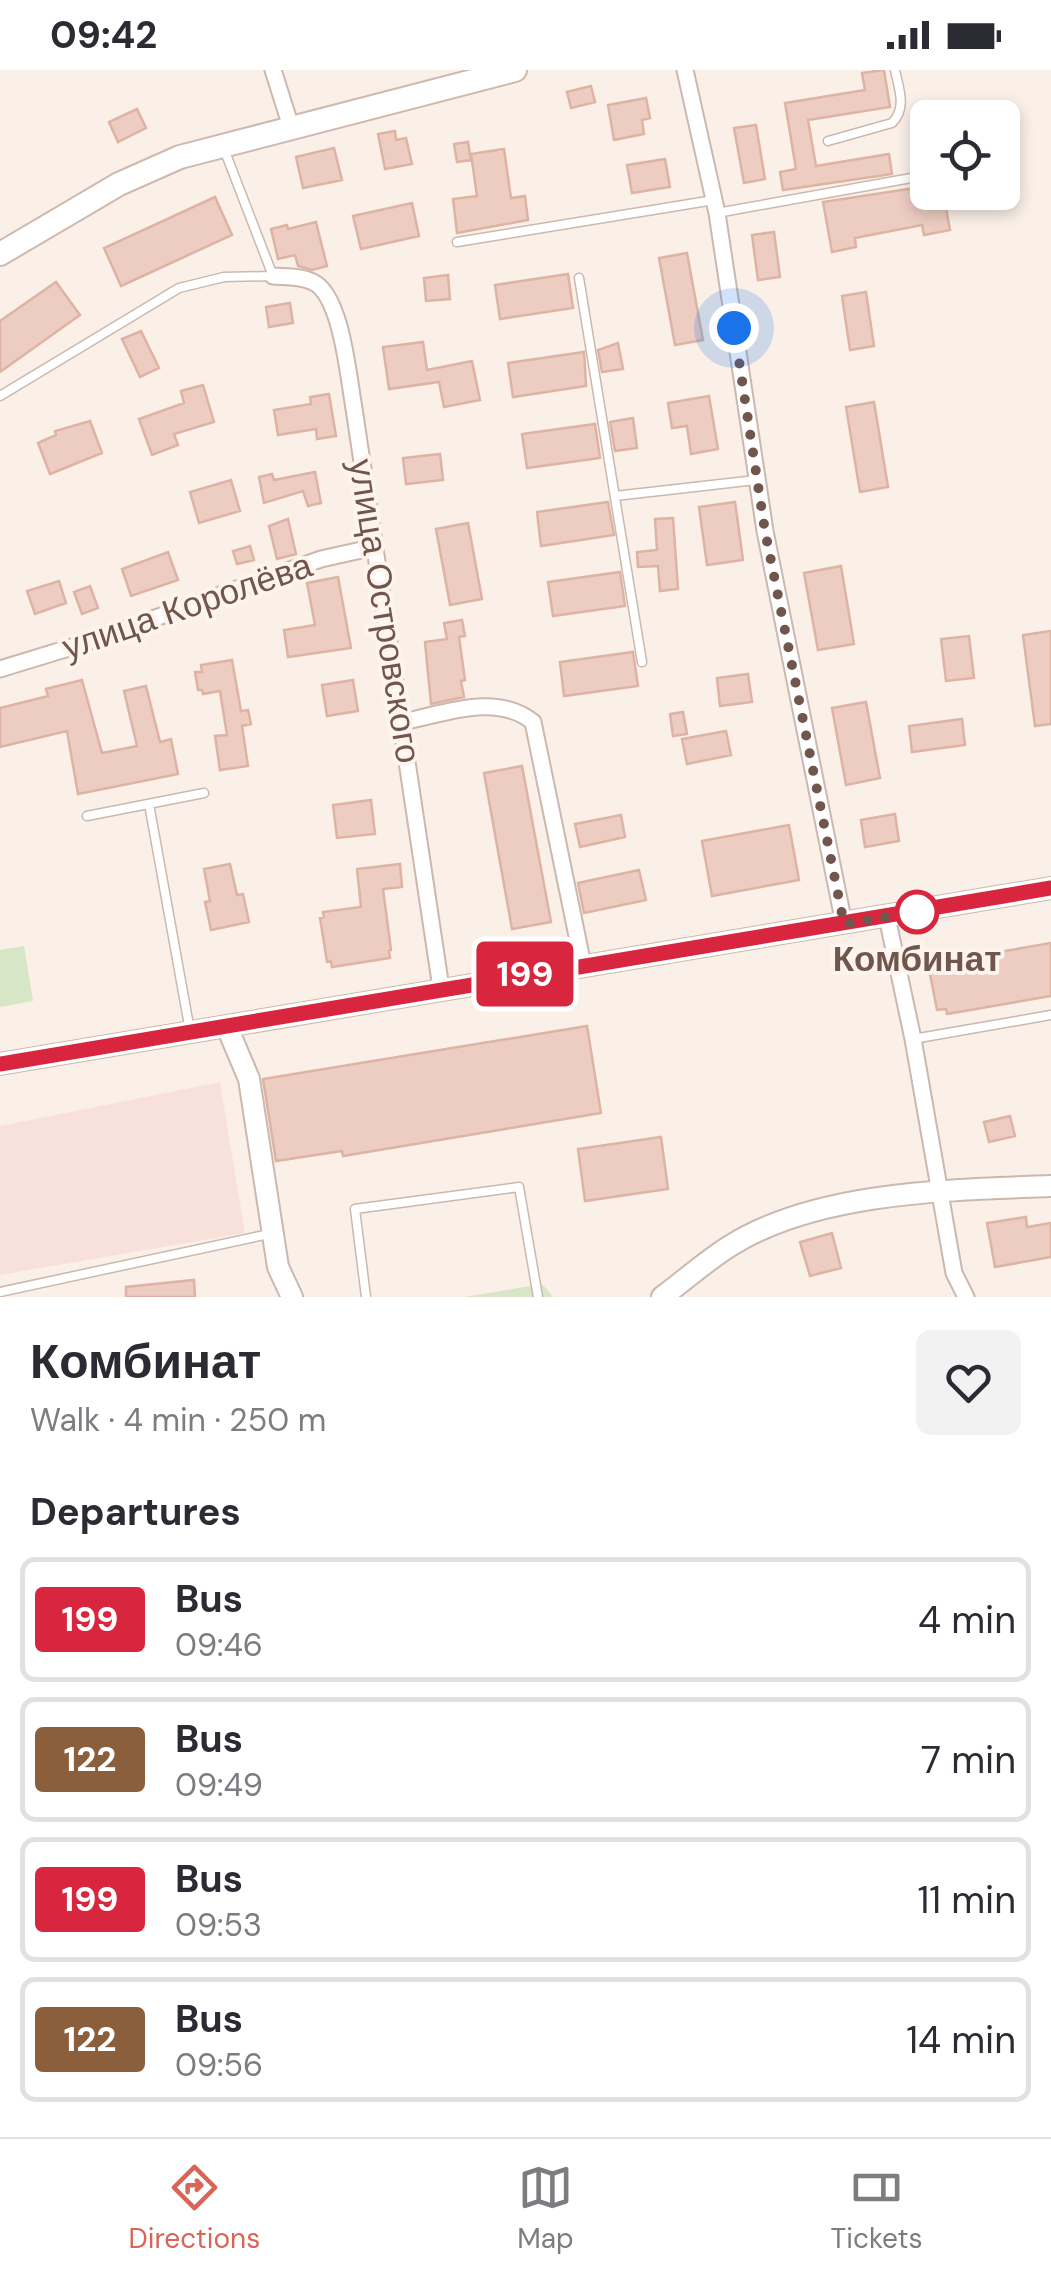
<!DOCTYPE html>
<html lang="en">
<head>
<meta charset="utf-8">
<style>
  :root { --surface:#fff; --page:#f2f2f3; --text:#2b2b33; --muted:#7c7c81; --line:#e1e1e2; --accent:#d86557 }
  body { margin:0; font-family:"DM Sans",sans-serif; background:var(--page); color:var(--text); height:100vh; display:flex; flex-direction:column; font-size:38px; white-space:nowrap }
  * { box-sizing:border-box; margin:0 }
  p { font-size:32px; color:var(--muted) }
  .icon { flex:none; width:55px; height:55px; fill:none; stroke:currentColor; stroke-width:2; stroke-linecap:round; stroke-linejoin:round }
  .map { position:relative; height:1227px; overflow:hidden }
  .details { display:flex; flex-direction:column; background:var(--surface); flex:1 }
  .details>* { flex:none }
  .badge { padding:0 20px; border-radius:8px; font-size:35px; line-height:65px }
  .buttons { position:absolute; left:910px; top:30px; display:grid; gap:20px }
  .buttons a { display:grid; place-items:center; width:110px; height:110px; border-radius:15px; background:var(--surface); box-shadow:0 5px 15px #0003; font-size:50px }
  .you { position:absolute; width:50px; height:50px; margin:-25px; border:8px solid #fff; border-radius:50%; background:#1a73e8; box-shadow:0 0 0 15px #1a73e833 }
  .map>.badge { position:absolute; translate:-50% -50%; box-shadow:0 0 0 5px #fff }
  h2 { padding:0 30px; font-size:38px; line-height:90px }
  .round { display:grid; place-items:center; flex:none; width:105px; height:105px; border-radius:15px; background:var(--page) }
  .overview { display:flex; align-items:center; justify-content:space-between; height:170px; padding:0 30px }
  h1 { font-size:48px; font-weight:800; line-height:75px }
  ul { padding:0; list-style:none }
  li { display:flex; align-items:center; gap:30px; height:125px; margin:0 20px 15px; padding:0 10px; border:5px solid var(--line); border-radius:15px }
  li div { flex:1 }
  li b { display:block; font-size:38px }
  li em { font-style:normal }
  li .badge { min-width:110px; font-weight:700; text-align:center }
  .status { display:flex; justify-content:space-between; align-items:center; height:70px; padding:0 50px; background:var(--surface); direction:ltr }
  .status svg { height:28px; fill:currentColor }
  .tabs { display:flex; justify-content:space-around; align-items:center; height:140px; border-top:2px solid var(--line); background:var(--surface); font-size:28px; color:var(--muted) }
  .tabs a { display:grid; justify-items:center; gap:5px }
  .tabs .active { color:var(--accent) }
  .map>svg:first-child { display:block }
  .commercial { fill:#f9e1db }
  .green { fill:#d7e6c6 }
  .building { fill:#edcdc1; stroke:#deb3a3; stroke-width:2.5 }
  .lines { fill:none; stroke-linecap:round; stroke-linejoin:round }
  .service-casing { stroke:#cbb8ae; stroke-width:11 }
  .minor-casing { stroke:#cbb8ae; stroke-width:19 }
  .tertiary-casing { stroke:#cbb8ae; stroke-width:24 }
  .secondary-casing { stroke:#cfb9ae; stroke-width:26 }
  .service { stroke:#fff; stroke-width:8 }
  .minor { stroke:#fff; stroke-width:15 }
  .tertiary { stroke:#fff; stroke-width:20 }
  .secondary { stroke:#fff; stroke-width:22 }
  .line-casing { stroke:#fff; stroke-width:22 }
  .line { stroke:#d7263d; stroke-width:15 }
  .walk { stroke:#71564e; stroke-width:10; stroke-dasharray:0 18 }
  .stop-dot { fill:#fff; stroke:#d7263d; stroke-width:5 }
  .labels { text-anchor:middle; stroke-width:8; stroke-linejoin:round; paint-order:stroke }
  .street-label { font-size:35px; fill:#71564e; stroke:#fdf5ed }
  .stop-label { font-size:35px; font-weight:bold; fill:#71564e; stroke:#fdf5ed }
</style>
</head>
<body>
<div class="status"><b>09:42</b><svg viewBox="0 0 49 12"><path d="M0 12V9h3v3zM5 12V6h3v6zM10 12V3h3v9zM15 12V0h3v12zM26 1h20v11H26zM47 4h2v5h-2z"/></svg></div>
<div class="map">
<svg width="1051" height="1227" viewBox="0 0 1051 1227">
  <rect width="100%" height="100%" fill="#faf0e7"/>
  <!-- commercial -->
  <path class="commercial" d="M220 1012 245 1163 0 1205V1056Z"/>
  <!-- green -->
  <path class="green" d="M24 876 33 931 0 937V880Z
    M537 1215 544 1216 553 1227H464Z"/>
  <!-- building -->
  <path class="building" d="M884 0 890 37 808 50 816 96 889 84 892 104 783 120 780 102 796 99 785 33 865 20 862 3Z
    M591 16 595 32 571 38 567 22Z
    M646 28 650 48 642 50 644 64 614 70 608 35Z
    M137 39 146 58 118 72 109 52Z
    M756 55 765 109 744 113 734 58Z
    M395 61 396 70 406 68 412 94 385 99 378 64Z
    M468 72 471 90 457 92 454 74Z
    M334 78 342 110 303 118 296 87Z
    M504 79 511 128 525 126 528 150 457 163 453 129 477 126 471 84Z
    M665 89 670 117 632 123 627 95Z
    M928 116V122H943L950 160 924 165 922 155 855 168 856 177 832 182 823 132Z
    M215 127 232 165 121 216 104 178Z
    M412 133 419 166 361 179 353 146Z
    M316 152 327 196 312 200 298 196 295 185 278 189 271 159 287 155 288 159Z
    M774 162 780 207 758 210 752 165Z
    M687 183 703 270 675 275 659 188Z
    M568 204 573 238 500 249 495 215Z
    M448 205 450 229 426 231 424 208Z
    M56 212 80 245 0 302V251Z
    M866 222 874 276 850 280 842 226Z
    M290 233 293 253 269 257 266 237Z
    M141 261 159 298 140 307 122 269Z
    M423 272 427 300 472 291 480 330 444 337 439 312 389 319 383 277Z
    M618 273 623 299 602 302 598 280Z
    M584 282 586 316 513 327 508 293Z
    M203 315 214 352 174 364 178 375 152 385 139 349 184 333 181 321Z
    M329 324 336 366 317 369 316 359 278 365 274 340 311 334 310 327Z
    M709 326 718 379 691 384 687 356 672 358 668 333Z
    M874 332 888 417 860 422 846 337Z
    M633 348 637 378 615 381 610 352Z
    M90 351 102 383 50 404 38 373 56 365 55 361Z
    M595 354 600 388 527 398 522 364Z
    M440 384 443 410 406 414 403 388Z
    M315 402 321 433 308 436 303 421 264 433 259 407 272 404 274 410Z
    M231 410 240 441 199 453 190 422Z
    M608 432 614 465 541 476 537 442Z
    M735 432 743 490 707 495 699 437Z
    M673 448 678 519 660 521 658 496 638 497 637 482 657 480 655 449Z
    M288 449 296 484 277 489 269 456Z
    M468 453 482 529 450 535 436 459Z
    M250 476 254 490 237 494 233 481Z
    M168 482 178 510 131 526 122 499Z
    M841 496 854 574 818 580 804 503Z
    M620 502 625 536 553 546 548 512Z
    M338 507 351 578 288 587 284 560 315 555 307 513Z
    M59 511 66 533 35 544 27 521Z
    M90 516 98 538 82 544 74 522Z
    M462 550 465 566 459 567 465 610 461 611 464 627 431 634 425 572 447 569 444 553Z
    M1051 561V654L1035 656 1023 565Z
    M969 566 974 608 946 611 941 569Z
    M633 582 638 616 564 626 560 592Z
    M232 590 241 641 248 640 251 654 242 656 248 696 220 700 215 666 227 665 220 621 203 624 202 620H198L195 602H202L201 595Z
    M748 604 752 632 720 636 717 608Z
    M82 610 102 683 137 676 124 621 146 616 160 672 171 669 178 704 78 724 67 661 0 677V638L48 626 46 619Z
    M353 610 358 641 327 646 322 615Z
    M866 632 880 708 846 715 832 638Z
    M683 642 687 664 673 666 670 644Z
    M962 649 965 675 912 682 909 656Z
    M726 661 731 685 687 694 682 669Z
    M522 696 551 852 512 859 484 703Z
    M371 730 375 764 337 768 333 735Z
    M895 744 899 771 865 777 861 750Z
    M621 745 625 767 580 777 575 754Z
    M789 755 799 810 712 826 702 771Z
    M230 794 237 825 243 824 249 852 211 860 205 832 210 831 204 799Z
    M400 794 402 817 383 819 391 880 389 881 390 888 332 897 331 891 327 892 320 848 324 847 323 842 361 837 357 799Z
    M639 800 646 830 584 843 578 813Z
    M1051 873V926L947 944 946 939 937 940 929 899 941 897 940 892Z
    M587 956 601 1043 343 1086 342 1081 276 1091 263 1009Z
    M1010 1046 1015 1066 989 1072 984 1052Z
    M661 1067 668 1119 585 1131 578 1079Z
    M1026 1147 1027 1157 1051 1153V1187L995 1197 987 1153Z
    M832 1163 841 1198 810 1206 800 1172Z
    M194 1210 195 1227H126V1217Z"/>
  <g class="lines">
    <!-- service casing -->
    <g class="service-casing">
      <path id="service" d="M828 71 892 53C907 38 899 19 895 0
        M717 143 928 105
        M457 172 714 130
        M579 208 642 592
        M0 326 179 218 224 207 273 206 224 79
        M615 426 756 410
        M149 734 190 961
        M87 746 204 723
        M913 969 1051 945
        M0 1222 269 1164
        M366 1227 355 1139 519 1117 538 1227"/>
    </g>
    <!-- minor casing -->
    <g class="minor-casing">
      <path id="minor" d="M273 0 291 57
        M685 0 717 143 765 461 844 854
        M273 206C286 207 301 206 313 212 341 225 348 304 353 332L441 918
        M0 599 85 573 321 489 375 477
        M402 652C444 644 496 622 533 652L583 895
        M887 847 913 969 954 1203 966 1227"/>
    </g>
    <!-- tertiary casing -->
    <g class="tertiary-casing">
      <path id="tertiary" d="M227 957 249 1009 278 1197 292 1227
        M0 994 1051 818
        M662 1227C685 1210 706 1191 730 1176 817 1121 951 1120 1051 1116"/>
    </g>
    <!-- secondary casing -->
    <g class="secondary-casing">
      <path id="secondary" d="M0 184 119 114 180 87 515 0"/>
    </g>
    <!-- service -->
    <use href="#service" class="service"/>
    <!-- minor -->
    <use href="#minor" class="minor"/>
    <!-- tertiary -->
    <use href="#tertiary" class="tertiary"/>
    <!-- secondary -->
    <use href="#secondary" class="secondary"/>
  </g>
  <g class="lines">
    <!-- line casing -->
    <g class="line-casing">
      <path id="line" d="M0 994 1051 818"/>
    </g>
    <!-- line -->
    <use href="#line" class="line"/>
    <!-- walk -->
    <path class="walk" d="M734 258 765 461 844 854 923 841 917 842"/>
  </g>
  <!-- markers -->
  <circle class="stop-dot" cx="917" cy="842" r="20"/>
  <g class="labels">
    <!-- street labels -->
    <g class="street-label">
      <text transform="translate(187 536) rotate(-19)" y="12">улица Королёва</text>
      <text transform="translate(385 541) rotate(81)" y="12">улица Островского</text>
    </g>
    <!-- stop labels -->
    <g class="stop-label">
      <text x="917" y="901">Комбинат</text>
    </g>
  </g>
</svg>
<div class="buttons">
<a><svg class="icon" aria-label="locate" viewBox="0 0 24 24"><circle cx="12" cy="12" r="6"/><path d="M12 2v4M12 18v4M2 12h4M18 12h4"/></svg></a>
</div>
<div class="you" style="left:734px;top:258px"></div>
<b class="badge" style="left:525px;top:904px;background:#d7263d;color:#fff">199</b>
</div>
<section class="details">
<div class="overview"><div><h1>Комбинат</h1><p>Walk · 4 min · 250 m</p></div><a class="round"><svg class="icon" aria-label="heart" viewBox="0 0 24 24"><path d="M12 20l-8-8c-3-5 5-10 8-4 3-6 11-1 8 4z"/></svg></a></div>
<h2>Departures</h2>
<ul>
<li><span class="badge" style="background:#d7263d;color:#fff">199</span><div><b>Bus</b><p>09:46</p></div><em>4 min</em></li>
<li><span class="badge" style="background:#8b5e3c;color:#fff">122</span><div><b>Bus</b><p>09:49</p></div><em>7 min</em></li>
<li><span class="badge" style="background:#d7263d;color:#fff">199</span><div><b>Bus</b><p>09:53</p></div><em>11 min</em></li>
<li><span class="badge" style="background:#8b5e3c;color:#fff">122</span><div><b>Bus</b><p>09:56</p></div><em>14 min</em></li>
</ul>
</section>
<nav class="tabs">
<a class="active"><svg class="icon" aria-label="directions" viewBox="0 0 24 24"><path d="M12 3l9 9-9 9-9-9zM9 14v-3h6M13 9l2 2-2 2"/></svg>Directions</a>
<a><svg class="icon" aria-label="map" viewBox="0 0 24 24"><path d="M3 6l6-2 6 2 6-2v14l-6 2-6-2-6 2zM9 4v14M15 6v14"/></svg>Map</a>
<a><svg class="icon" aria-label="tickets" viewBox="0 0 24 24"><path d="M3 7h18v10H3zM15 7v10"/></svg>Tickets</a>
</nav>
</body>
</html>
